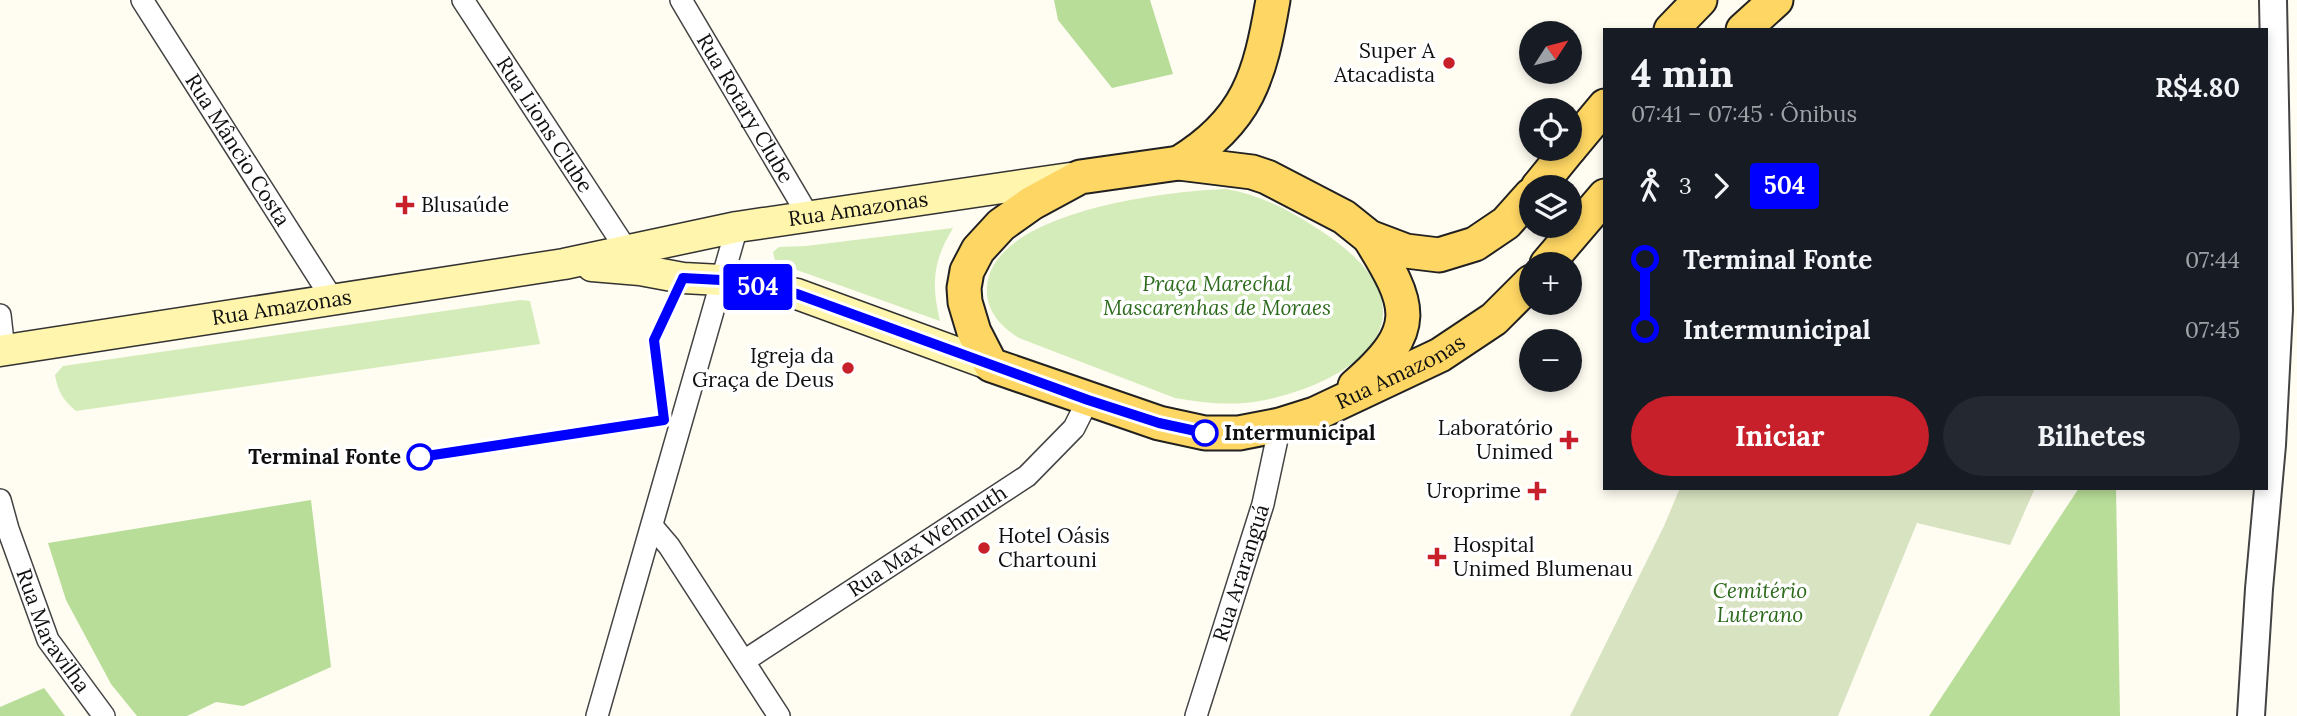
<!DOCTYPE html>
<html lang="pt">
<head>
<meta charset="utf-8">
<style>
  :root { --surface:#171b24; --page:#242831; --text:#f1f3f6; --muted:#9ea1a6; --accent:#c7202a }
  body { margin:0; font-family:Lora,serif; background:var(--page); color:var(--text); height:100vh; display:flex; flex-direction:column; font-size:26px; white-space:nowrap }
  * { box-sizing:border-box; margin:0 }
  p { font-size:23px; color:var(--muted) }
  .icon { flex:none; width:38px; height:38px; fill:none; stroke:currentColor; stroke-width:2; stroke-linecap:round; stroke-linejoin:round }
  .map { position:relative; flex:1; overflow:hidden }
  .panel { position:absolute; left:1603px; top:28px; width:665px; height:462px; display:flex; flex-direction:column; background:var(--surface); border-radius:0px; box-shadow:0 4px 10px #0003 }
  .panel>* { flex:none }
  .badge { padding:0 14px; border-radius:5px; font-size:24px; line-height:46px }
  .needle { width:46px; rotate:54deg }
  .tools { position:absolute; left:1519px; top:21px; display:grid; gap:14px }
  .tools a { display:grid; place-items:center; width:63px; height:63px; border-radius:50%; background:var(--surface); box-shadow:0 4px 10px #0003; font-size:35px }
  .map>.badge { position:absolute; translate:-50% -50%; box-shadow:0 0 0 4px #fff }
  .legs { display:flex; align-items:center; gap:10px; height:77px; padding:0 28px; font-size:23px }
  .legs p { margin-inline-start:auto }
  .summary { display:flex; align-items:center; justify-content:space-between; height:119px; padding:0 28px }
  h1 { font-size:38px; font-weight:700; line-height:52px }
  .primary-button { display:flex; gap:14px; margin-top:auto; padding:14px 28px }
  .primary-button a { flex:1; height:80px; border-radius:42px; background:var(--accent); color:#fff; font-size:28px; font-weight:700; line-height:80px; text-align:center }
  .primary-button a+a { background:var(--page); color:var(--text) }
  ul { padding:0 28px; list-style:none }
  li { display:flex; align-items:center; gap:24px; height:70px; font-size:26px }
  li i { display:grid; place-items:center; width:10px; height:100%; margin:0 9px; background:currentColor }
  li i::after { content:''; width:18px; height:18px; margin:-9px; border:5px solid; border-radius:50%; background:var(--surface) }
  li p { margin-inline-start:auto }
  li:first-child i { background:linear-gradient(#0000 50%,currentColor 0) }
  li:last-child i { background:linear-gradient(currentColor 50%,#0000 0) }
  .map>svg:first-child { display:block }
  .green { fill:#d4ecb9 }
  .forest { fill:#b8dd98 }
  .cemetery { fill:#d8e3c1 }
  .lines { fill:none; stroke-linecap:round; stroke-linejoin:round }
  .minor-casing { stroke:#434343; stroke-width:24 }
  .tertiary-casing { stroke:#434343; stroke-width:30 }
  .secondary-casing { stroke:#323232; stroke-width:33 }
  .primary-casing { stroke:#212121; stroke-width:37 }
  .minor { stroke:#fff; stroke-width:21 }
  .tertiary { stroke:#fff; stroke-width:26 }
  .secondary { stroke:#fff5ad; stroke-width:30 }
  .primary { stroke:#fed663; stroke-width:33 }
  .line-1-casing { stroke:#fff; stroke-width:16 }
  .line-1 { stroke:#00f; stroke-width:10 }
  .poi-dot { fill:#c7202a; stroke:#fff; stroke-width:2.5 }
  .stop-1-dot { fill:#fff; stroke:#00f; stroke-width:3.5 }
  .labels { text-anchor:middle; stroke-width:7; stroke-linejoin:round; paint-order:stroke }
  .poi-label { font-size:21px; fill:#101010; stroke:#fff; text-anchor:end }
  .street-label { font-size:21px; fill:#101010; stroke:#fff }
  .park-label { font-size:21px; font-style:italic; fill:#2d6b1c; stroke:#fff }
  .stop-label { font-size:21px; font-weight:bold; fill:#101010; stroke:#fff; text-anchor:start }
</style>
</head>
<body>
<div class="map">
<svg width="2297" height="716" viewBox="0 0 2297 716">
  <rect width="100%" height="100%" fill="#fffcf2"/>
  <!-- green -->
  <path class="green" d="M1226 189C1265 196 1294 213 1327 235 1442 314 1360 382 1260 401 1231 406 1204 403 1175 398L1019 338C1000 326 985 310 987 286 994 211 1167 191 1226 189Z
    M953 228C933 261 931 283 940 321L780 264 775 260 773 252 779 247 806 246Z
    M521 300 530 301 540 344 76 411C63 400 58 392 55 375L63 366Z"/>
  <!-- forest -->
  <path class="forest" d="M1054 0H1150L1173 74 1112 88 1058 20Z
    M2079 488H2116L2120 716H1929Z
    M311 500 331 667 243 706 216 702 187 716H137L111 684 66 600 48 543Z
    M44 688 65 716H0V707Z"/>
  <!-- cemetery -->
  <path class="cemetery" d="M1680 488H2035L2010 545 1917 523 1838 716H1570L1664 526Z"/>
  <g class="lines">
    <!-- minor casing -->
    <g class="minor-casing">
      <g id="minor">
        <path id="s1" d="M142 0 333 300"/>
        <path id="s2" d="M463 0 626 249"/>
        <path id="s3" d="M681 0 809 217"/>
        <path d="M0 315 4 350"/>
        <path id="s4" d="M0 500 8 529 48 640 104 716"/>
        <path d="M652 526 669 546 779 716"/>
        <path id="s5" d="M744 661 1027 476 1074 428 1088 400"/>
        <path d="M597 716 737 227"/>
        <path id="s6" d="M1196 716 1263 504 1280 425"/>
      </g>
    </g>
    <!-- tertiary casing -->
    <g class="tertiary-casing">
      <path id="tertiary" d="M2251 716 2259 589 2272 445 2279 310 2273 0"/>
    </g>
    <!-- secondary casing -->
    <g class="secondary-casing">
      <g id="secondary">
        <path d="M592 266 640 270 683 278 721 280 797 294 991 365"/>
        <path id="s7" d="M0 351 564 264 737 227 1070 178"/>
      </g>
    </g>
    <!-- primary casing -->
    <g class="primary-casing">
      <g id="primary">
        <path d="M1671 30 1700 0"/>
        <path d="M1743 30 1776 0"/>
        <path d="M1570 148 1605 106"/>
        <path d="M1179 163C1248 121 1260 76 1273 0"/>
        <path d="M1538 187 1569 149"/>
        <path id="s8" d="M1531 195 1506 223 1475 244 1439 255 1406 251 1369 237 1344 217 1267 177 1252 172 1179 163 1080 177 1032 203 1001 225 978 250 967 271 964 288 965 302 974 332 991 365 1159 423 1205 433H1239L1280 425 1315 414 1440 355 1494 319 1531 282"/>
        <path d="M1547 264 1605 196"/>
        <path d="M1355 386C1421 329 1412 306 1369 237"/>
      </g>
    </g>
    <!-- minor -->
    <use href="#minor" class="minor"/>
    <!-- tertiary -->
    <use href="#tertiary" class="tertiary"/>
    <!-- secondary -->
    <use href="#secondary" class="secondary"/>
    <!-- primary -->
    <use href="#primary" class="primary"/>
  </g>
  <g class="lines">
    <!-- line-1 casing -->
    <g class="line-1-casing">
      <path id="line-1" d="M420 457 664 420 654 340 683 278 721 280 797 294 1088 400 1159 423 1205 433"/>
    </g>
    <!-- line-1 -->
    <use href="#line-1" class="line-1"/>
  </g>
  <!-- markers -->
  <g class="poi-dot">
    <circle cx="1449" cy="63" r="7"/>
    <path d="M401.5 194.5h7v7h7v7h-7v7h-7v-7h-7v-7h7z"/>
    <circle cx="848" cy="368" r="7"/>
    <path d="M1565.5 429.5h7v7h7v7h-7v7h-7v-7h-7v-7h7z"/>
    <path d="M1533.5 480.5h7v7h7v7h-7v7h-7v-7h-7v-7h7z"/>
    <circle cx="984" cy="548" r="7"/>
    <path d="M1433.5 546.5h7v7h7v7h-7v7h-7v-7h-7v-7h7z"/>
  </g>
  <g class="stop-1-dot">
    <circle cx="1205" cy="433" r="12"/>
    <circle cx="420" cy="457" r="12"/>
  </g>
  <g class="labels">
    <!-- poi labels -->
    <g class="poi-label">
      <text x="1435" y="58">Super A<tspan x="1435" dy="24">Atacadista</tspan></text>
      <text x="421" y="212" text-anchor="start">Blusaúde</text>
      <text x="834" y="363">Igreja da<tspan x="834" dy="24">Graça de Deus</tspan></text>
      <text x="1553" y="435">Laboratório<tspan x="1553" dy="24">Unimed</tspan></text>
      <text x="1521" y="498">Uroprime</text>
      <text x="998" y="543" text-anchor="start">Hotel Oásis<tspan x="998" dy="24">Chartouni</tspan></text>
      <text x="1453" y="552" text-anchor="start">Hospital<tspan x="1453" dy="24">Unimed Blumenau</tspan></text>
    </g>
    <!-- street labels -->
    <g class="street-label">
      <text dy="7" stroke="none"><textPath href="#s3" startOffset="126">Rua Rotary Clube</textPath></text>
      <text dy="7" stroke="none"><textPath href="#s2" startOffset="149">Rua Lions Clube</textPath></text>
      <text dy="7" stroke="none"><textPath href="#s1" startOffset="178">Rua Mâncio Costa</textPath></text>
      <text dy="7" stroke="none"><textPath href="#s7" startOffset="870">Rua Amazonas</textPath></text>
      <text dy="7" stroke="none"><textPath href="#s7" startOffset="285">Rua Amazonas</textPath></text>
      <text dy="7" stroke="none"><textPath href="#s8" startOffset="1176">Rua Amazonas</textPath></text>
      <text dy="7" stroke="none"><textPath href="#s5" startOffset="219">Rua Max Wehmuth</textPath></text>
      <text dy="7" stroke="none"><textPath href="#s6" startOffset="150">Rua Araranguá</textPath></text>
      <text dy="7" stroke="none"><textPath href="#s4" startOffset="142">Rua Maravilha</textPath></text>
    </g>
    <!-- park labels -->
    <g class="park-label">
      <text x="1217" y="291">Praça Marechal<tspan x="1217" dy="24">Mascarenhas de Moraes</tspan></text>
      <text x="1760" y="598">Cemitério<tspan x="1760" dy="24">Luterano</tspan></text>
    </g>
    <!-- stop labels -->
    <g class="stop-label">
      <text x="1224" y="440">Intermunicipal</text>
      <text x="401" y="464" text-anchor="end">Terminal Fonte</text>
    </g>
  </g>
</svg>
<div class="tools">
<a><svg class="needle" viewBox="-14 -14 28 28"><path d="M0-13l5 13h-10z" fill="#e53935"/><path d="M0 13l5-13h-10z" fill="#9ea1a6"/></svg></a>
<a><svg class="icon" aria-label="locate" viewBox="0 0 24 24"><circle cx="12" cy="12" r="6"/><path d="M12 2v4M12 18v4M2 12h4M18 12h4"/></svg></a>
<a><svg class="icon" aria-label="layers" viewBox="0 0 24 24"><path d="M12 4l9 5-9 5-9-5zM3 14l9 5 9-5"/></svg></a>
<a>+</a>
<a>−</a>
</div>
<b class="badge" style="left:758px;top:287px;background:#00f;color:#fff">504</b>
<section class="panel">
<div class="summary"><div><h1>4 min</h1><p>07:41 – 07:45 · Ônibus</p></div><b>R$4.80</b></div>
<div class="legs"><svg class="icon" aria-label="walk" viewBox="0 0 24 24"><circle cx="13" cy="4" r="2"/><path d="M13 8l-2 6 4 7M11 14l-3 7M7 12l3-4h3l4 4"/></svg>3<svg class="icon" aria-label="forward" viewBox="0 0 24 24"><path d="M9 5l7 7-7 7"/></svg><b class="badge" style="background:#00f;color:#fff">504</b></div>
<ul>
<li><i style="color:#00f"></i><b>Terminal Fonte</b><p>07:44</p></li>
<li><i style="color:#00f"></i><b>Intermunicipal</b><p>07:45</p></li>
</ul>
<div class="primary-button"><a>Iniciar</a><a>Bilhetes</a></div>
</section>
</div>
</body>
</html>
